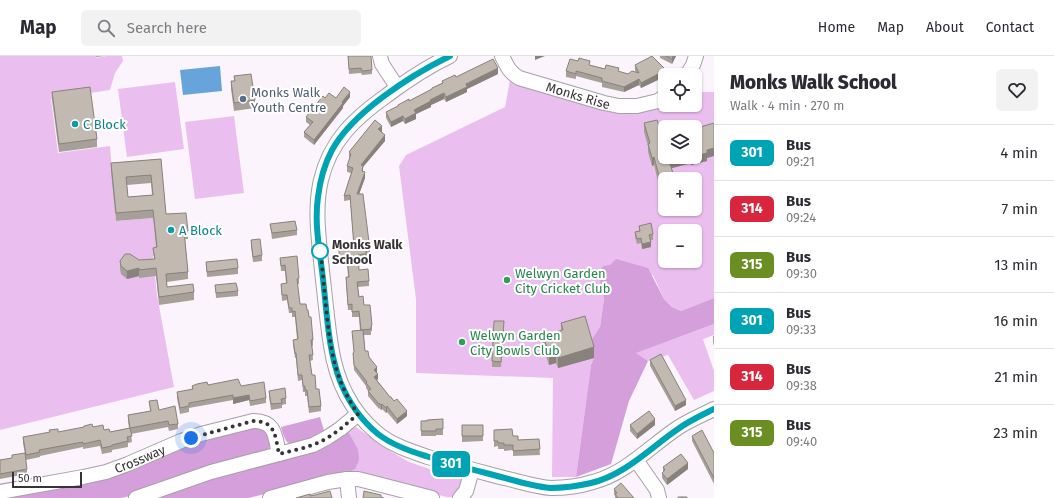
<!DOCTYPE html>
<html lang="en">
<head>
<meta charset="utf-8">
<style>
  :root { --surface:#fff; --page:#f2f2f3; --text:#2b2b33; --muted:#7c7c81; --line:#e1e1e2 }
  body { margin:0; font-family:"Fira Sans",sans-serif; background:var(--page); color:var(--text); height:100vh; display:flex; flex-direction:column; font-size:15px; white-space:nowrap }
  * { box-sizing:border-box; margin:0 }
  p { font-size:13px; color:var(--muted) }
  .icon { flex:none; width:22px; height:22px; fill:none; stroke:currentColor; stroke-width:2; stroke-linecap:round; stroke-linejoin:round }
  .map { position:relative; flex:1; overflow:hidden }
  .panel { display:flex; flex-direction:column; background:var(--surface); width:340px }
  .panel>* { flex:none }
  .badge { padding:0 8px; border-radius:6px; font-size:14px; line-height:26px }
  .fabs { position:absolute; left:658px; top:12px; display:grid; gap:8px }
  .fabs a { display:grid; place-items:center; width:44px; height:44px; border-radius:6px; background:var(--surface); box-shadow:0 1px 3px #0004; font-size:20px }
  .scale { position:absolute; left:12px; bottom:10px; width:70px; box-sizing:border-box; padding-left:4px; border:2px solid #373337; border-top:0; font-size:11px; line-height:14px; white-space:nowrap; color:#373337; -webkit-text-stroke:3px #fff; paint-order:stroke }
  .you { position:absolute; width:20px; height:20px; margin:-10px; border:3px solid #fff; border-radius:50%; background:#1a73e8; box-shadow:0 0 0 6px #1a73e833 }
  .map>.badge { position:absolute; translate:-50% -50%; box-shadow:0 0 0 2px #fff }
  .round { display:grid; place-items:center; flex:none; width:42px; height:42px; border-radius:6px; background:var(--page) }
  .overview { display:flex; align-items:center; justify-content:space-between; height:68px; padding:0 16px }
  h1 { font-size:19px; font-weight:800; line-height:30px }
  ul { padding:0; list-style:none }
  li { display:flex; align-items:center; gap:12px; height:56px; padding:0 16px; border-top:1px solid var(--line) }
  li div { flex:1 }
  li b { display:block; font-size:15px }
  li em { font-style:normal }
  li .badge { min-width:44px; font-weight:700; text-align:center }
  header { display:flex; align-items:center; gap:24px; box-sizing:border-box; height:56px; padding:0 20px; background:var(--surface); border-bottom:1px solid var(--line) }
  header strong { font-size:19px }
  nav { display:flex; gap:22px; margin-inline-start:auto; font-size:14px }
  .search { width:280px; height:36px; background:var(--page); display:flex; align-items:center; gap:10px; box-sizing:border-box; padding:0 14px; border-radius:6px; color:var(--muted); font-size:15px }
  main { display:flex; flex:1; min-height:0 }
  .map>svg:first-child { display:block }
  .green { fill:#eabeee; fill-rule:evenodd }
  .forest { fill:#d49fda }
  .water { fill:#66a4d9 }
  .lines { fill:none; stroke-linecap:round; stroke-linejoin:round }
  .minor-casing { stroke:#a69fa7; stroke-width:16 }
  .minor { stroke:#fff; stroke-width:14 }
  .wall { fill:#a7a098; fill-rule:evenodd }
  .shaded-wall { fill:#88827c }
  .building { fill:#c2bab1; stroke:#88827c; fill-rule:evenodd }
  .line-casing { stroke:#fff; stroke-width:9 }
  .line { stroke:#00a3b4; stroke-width:6 }
  .walk { stroke:#373337; stroke-width:4; stroke-dasharray:0 7.2 }
  .service-dot { fill:#5c6f8a; stroke:#fff; stroke-width:1.5 }
  .culture-dot { fill:#0f9aa8; stroke:#fff; stroke-width:1.5 }
  .stop-dot { fill:#fff; stroke:#00a3b4; stroke-width:2 }
  .leisure-dot { fill:#2e9e5b; stroke:#fff; stroke-width:1.5 }
  .labels { text-anchor:middle; stroke-width:4; stroke-linejoin:round; paint-order:stroke }
  .service-label { font-size:13px; fill:#4e5e75; stroke:#fff; text-anchor:start }
  .street-label { font-size:13px; fill:#373337; stroke:#fff }
  .culture-label { font-size:13px; fill:#0d838f; stroke:#fff; text-anchor:start }
  .stop-label { font-size:13px; font-weight:bold; fill:#373337; stroke:#fff; text-anchor:start }
  .leisure-label { font-size:13px; fill:#27864d; stroke:#fff; text-anchor:start }
</style>
</head>
<body>
<header>
<strong>Map</strong>
<div class="search"><svg class="icon" aria-label="search" viewBox="0 0 24 24"><circle cx="10" cy="10" r="6"/><path d="M15 15l6 6"/></svg>Search here</div>
<nav><a>Home</a><a>Map</a><a>About</a><a>Contact</a></nav>
</header>
<main>
<div class="map">
<svg width="714" height="442" viewBox="0 0 714 442">
  <rect width="100%" height="100%" fill="#fcf4fd"/>
  <!-- green -->
  <path class="green" d="M0 0H97V2L107 0H122L123 5 115 17 110 34 51 43 58 97 110 90 116 165 153 162 157 199 153 200 157 239 174 331 0 374Z
    M510 24 543 33 590 48 665 45V49H695V34L703 36H714V242L681 255 672 251 664 243 653 219 602 230 604 243 600 271 589 287 594 302 591 309 576 421H552L553 322 416 317V243L399 110 406 99 505 51ZM665 71H695V101H665ZM665 123H695V153H665ZM665 175H695V205H665Z
    M175 26 184 93 127 101 118 33Z
    M234 60 244 137 195 143 185 66Z
    M714 268V279L703 283 714 315V335L694 344 668 299 648 305 635 297Z
    M356 371 390 395 409 406 456 422H463L457 439 452 441H447L386 426 342 419 358 393 347 373Z"/>
  <!-- forest -->
  <path class="forest" d="M616 203 648 212 664 243 672 251 681 255 714 242V268L636 297 648 305 629 345 611 408 576 421 591 309 594 302 589 287 600 271 604 243 599 218 603 210 610 209Z
    M320 361 325 378C318 380 294 392 287 386 284 382 282 375 281 371Z
    M266 370 271 390 267 394 139 438 121 442H0L182 390 236 373Z
    M347 373 358 393 359 404 355 413 342 419 327 421 249 442H150Z"/>
  <!-- water -->
  <path class="water" d="M220 10 222 35 183 39 180 14Z"/>
  <g class="lines">
    <!-- minor casing -->
    <g class="minor-casing">
      <g id="minor">
        <path d="M380 0 382 8 397 31"/>
        <path d="M450 0C427 11 406 25 386 40 355 62 330 85 321 124 314 154 319 184 322 215 325 240 327 265 331 290 336 323 350 354 376 376 391 389 410 395 428 401 453 409 478 415 504 422 519 425 535 431 551 432 565 432 580 430 593 426 627 417 650 390 679 371 690 364 702 359 714 353"/>
        <path id="s1" d="M502 0C507 10 509 16 519 22L604 47 619 50H637L658 45 665 40"/>
        <path d="M687 19 693 9 696 0"/>
        <path d="M636 404 657 434 659 442"/>
        <path d="M347 423 349 442"/>
        <path id="s2" d="M0 436 83 421 106 416 128 408 181 385 201 378 253 365C276 365 275 380 279 398"/>
        <path d="M136 442 211 416 313 389 328 381 340 373 358 358"/>
        <path d="M270 442 328 426 347 423H358L370 426 432 442"/>
        <path d="M460 442 466 435 472 414"/>
      </g>
    </g>
    <!-- minor -->
    <use href="#minor" class="minor"/>
  </g>
  <!-- wall -->
  <path class="wall" d="M96 0H105L97 1Z
    M348 0 372 14V18L362 19 361 17 349 18Z
    M660 0H676L672 8 660 2Z
    M590 9 628 18 636 16 635 15V9L664 17 662 22 641 32 639 29 624 36 602 31V27L576 20V23L566 21V15Z
    M498 18 467 33V36L446 46 444 43 431 49V51L416 58V63L405 68 403 65 391 71 386 62V56L398 51V49L409 45 432 33V32L442 27V25L456 21Z
    M234 20 255 44V52L234 55 231 33V25H234Z
    M52 36 97 83V91L59 96 52 44Z
    M350 41 343 50V52L314 89 304 81V76L310 69 306 66V61L325 42Z
    M375 64 382 76 385 85 363 111V116L365 122 359 138 370 194V199L366 200V204L358 205 359 214 369 225V230L358 231 359 241 364 249 372 269V275H371V279H364L365 295 369 301 377 317 378 323 377 324 390 341 407 360 397 368 387 356 386 357 382 353 381 354 379 352V353L368 340V335L366 332V330L354 314 353 297 354 296 352 275H360L359 261H352V254H348L346 227V221H348L347 206H339V193L354 191 350 144 344 145V140L351 117 347 116V110L350 102 349 101V96Z
    M644 67 665 101H695L707 102V105L691 109V107L671 112 673 123H665V127L659 129 654 109 652 110 648 96V90L644 76Z
    M161 103 166 158 188 175V183H185L188 216V223L167 226V231L194 236V244L159 249 156 220 139 222V220L127 223 121 218 120 213V205L139 204 154 203 153 192 156 191 153 162 116 165 111 115V107ZM151 127 152 139 128 141 127 129Z
    M270 168 297 174V179L272 183Z
    M639 170 653 178V184H650L651 191 642 193 641 187 637 188 635 181V176L639 175Z
    M251 184 262 199V205L253 206 251 190Z
    M280 202 299 222V228H297L300 248 307 254 309 261 313 284V290H312L313 304 310 305 312 319 316 333 321 350V355L309 357 307 340H305V336H303L302 324 298 325 296 302H295L293 289V284L297 283 295 261H292V257H289L287 244 282 245 281 228H286L285 215H281Z
    M206 206 238 212V218L207 221Z
    M215 229 238 235V240L216 242Z
    M561 267 594 302 558 312 556 307 549 309 543 291V280L561 275Z
    M504 271 501 311H492V305Z
    M713 280H714V290L713 286Z
    M650 304 686 349 675 355 650 310Z
    M208 329 241 330 266 342V347L250 350 249 344 233 348V344L189 352V356L180 358 177 342V336L192 334V330Z
    M269 335 286 342V348L282 349V352L271 354 269 340Z
    M149 345 159 354 178 368V373L169 375 168 371 131 378 132 386 128 387V391L112 394V396L102 398 100 390 83 393V391L40 400V401L26 404 23 387V381L93 371 110 376 129 372 128 365V359L150 355Z
    M443 363V379H436V380H421V365Z
    M462 369H483V385L462 386Z
    M630 369H655L637 383 630 375Z
    M494 374 513 380 518 384 539 383 540 399 513 400V394L504 395V393H498V390L494 391Z
    M692 380 714 397V428L692 385Z
    M12 399 27 413V418L0 423V404L12 402Z
    M663 411 688 413 667 429 662 422V417L663 416Z
    M614 433 634 442H615V440L614 438Z"/>
  <!-- shaded-wall -->
  <path class="shaded-wall" d="M535 0H545L535 4Z
    M673 0H676L672 8V3Z
    M498 12V18L467 33V36L446 46V41L466 28Z
    M664 12V17L662 22 641 32V27Z
    M639 23V29L624 36V31Z
    M350 36V41L343 50V52L314 89V84Z
    M444 37V43L431 49V51L416 58V63L405 68V63L414 54 430 44Z
    M403 60V65L391 71V66Z
    M382 70V76L378 78V73Z
    M385 79V85L363 111V116L362 121 361 109Z
    M714 92V100L707 102V105L691 109V101H695V100L707 94Z
    M654 101V109L652 110V102Z
    M683 101H691V107L669 113V105Z
    M365 116V122L357 144V138Z
    M673 117V123H665V127L659 129V120Z
    M651 186V191L642 193V188Z
    M139 212V220L127 223V215Z
    M594 291V302L558 312V302Z
    M556 296V307L549 309V298Z
    M377 311V317L374 319V314Z
    M378 318V323L374 326V321Z
    M249 339V344L233 348V342Z
    M686 344V349L675 355V350Z
    M382 348V353L381 354V349Z
    M387 350V356L386 357V352Z
    M407 355V360L397 368V363Z
    M655 363V369L637 383V378Z
    M688 407V413L667 429V423Z"/>
  <!-- building -->
  <path class="building" d="M348 0H371L372 14 362 15 361 12 349 13Z
    M652 0 664 12 662 16 641 27 639 23 624 31 602 25V22L576 15V18L566 15 570 3 578 5 579 2 590 5 589 9 605 13 606 9 619 12 618 15 628 18 632 15 639 17 635 9Z
    M666 0H673L672 3Z
    M493 3 498 12 466 28 467 31 446 41 444 37 430 44 431 45 414 54 416 57 405 63 403 60 391 66 386 56 398 50V49L409 43V45L432 33V32L443 27 442 25 455 19 456 21Z
    M251 18 255 44 234 47 231 25H235L234 20Z
    M90 31 97 83 59 88 52 36Z
    M344 31 350 36 342 46 343 47 314 84 304 76 313 66 306 61 323 40 325 42 329 37 336 42Z
    M375 64 382 70 378 73 385 79 361 109 363 110 362 115 365 116 357 138H363L370 194H366V198L358 199 359 214 368 213 369 225 357 226 359 241 363 240 364 249H370L372 269 371 270V273L361 274 359 255 352 256V248L348 249 346 221H349L347 200 339 201V193L354 191 350 139 344 140 353 112 347 110 351 98 349 96Z
    M657 64 662 81 665 80V101H683L669 105 673 117 659 120 654 101 652 102 648 88 650 87 644 67Z
    M714 67V92L707 94V97L695 100V71H690L696 69 697 72Z
    M161 103 166 158 186 157 188 175H184L188 216 166 218 167 231 193 228 194 236 159 241 156 212 139 214V212L127 215 121 210 120 205 125 198H130L139 204 155 203 153 192 157 191 153 154 116 157 111 107ZM151 119 153 139 128 141 126 121Z
    M295 165 297 174 272 177 270 168Z
    M651 167 653 178 649 179 651 186 642 188 641 182 637 183 635 176 640 175 639 170Z
    M260 183 262 199 253 201 251 184Z
    M297 200 299 222 297 223 300 248H306L307 254H308L309 261H311L313 284H311L313 299H309L312 319H315L316 333H319L321 350 309 351 307 334H305V330H303L302 319H298L296 297H295L293 284 298 283 295 255 292 256V252H289L287 239H282L281 228 287 227 285 209 281 210 280 202Z
    M237 203 238 212 207 216 206 206Z
    M236 227 238 235 216 237 215 229Z
    M585 260 594 291 558 302 556 296 549 298 543 280 563 274 561 267Z
    M494 265H504L501 306 492 305Z
    M363 274 365 295H368L369 301 377 311 374 314 378 318 374 321 390 341H391L394 345 397 343 407 355 397 363 387 350 386 352 382 348 381 349 379 347V348L368 335 371 333 366 327 367 326 354 309 353 297 354 296 352 275Z
    M661 298 686 344 675 350 650 304Z
    M238 323 241 330 264 326 266 342 250 345 249 339 233 342V339L189 347V350L180 352 177 336 193 333 192 330 197 328 207 326 208 329Z
    M285 332 286 342 281 343 282 347 271 348 269 335Z
    M157 344 159 354 175 350 178 368 169 369 168 365 130 372 128 359 151 355 149 345Z
    M649 355 655 363 637 378 630 369Z
    M443 363V373H436V375H421V365H427V364Z
    M92 368 93 371 103 369 104 374 109 373 110 376 130 372 132 380 127 381 128 385 112 389V390L102 392 100 384 83 388V386L39 394 40 396 26 399 23 381 50 376 49 374 58 373V376L84 371V370Z
    M462 369H483V380H462Z
    M512 373 513 380H518V384L539 383 540 393 513 395V389H504V387H498V385H494V374Z
    M702 374 714 397V422L692 380Z
    M25 397 27 413 0 418V404L12 402V399Z
    M681 398 688 407 667 423 662 417 665 414 663 411Z
    M621 427 634 442H618L615 438 617 437 614 433Z
    M330 435 332 442H296L310 438V440L315 439Z
    M364 435 381 439V441L384 442H363Z
    M678 441H687V442H678Z"/>
  <g class="lines">
    <!-- line casing -->
    <g class="line-casing">
      <path id="line" d="M450 0C411 19 353 56 332 94 324 109 320 125 318 141 314 168 320 196 323 223 327 257 328 293 340 325 348 345 361 364 378 378 392 389 409 395 426 400 446 407 466 412 486 417 507 422 528 430 550 432 563 432 578 430 591 427 625 419 650 392 678 373 689 365 702 359 714 353"/>
    </g>
    <!-- line -->
    <use href="#line" class="line"/>
    <!-- walk -->
    <path class="walk" d="M191 382 253 365C276 365 275 380 279 398 290 395 302 393 312 389 330 383 344 370 358 358 334 323 330 291 326 251 324 230 322 210 320 190V195"/>
  </g>
  <!-- markers -->
  <circle class="service-dot" cx="243" cy="43" r="4"/>
  <g class="culture-dot">
    <circle cx="75" cy="68" r="4"/>
    <circle cx="171" cy="174" r="4"/>
  </g>
  <circle class="stop-dot" cx="320" cy="195" r="8"/>
  <g class="leisure-dot">
    <circle cx="507" cy="224" r="4"/>
    <circle cx="462" cy="286" r="4"/>
  </g>
  <g class="labels">
    <!-- service labels -->
    <g class="service-label">
      <text x="251" y="41">Monks Walk<tspan x="251" dy="15">Youth Centre</tspan></text>
    </g>
    <!-- street labels -->
    <g class="street-label">
      <text dy="5" stroke="none"><textPath href="#s1" startOffset="90">Monks Rise</textPath></text>
      <text dy="5" stroke="none"><textPath href="#s2" startOffset="144">Crossway</textPath></text>
    </g>
    <!-- culture labels -->
    <g class="culture-label">
      <text x="83" y="73">C Block</text>
      <text x="179" y="179">A Block</text>
    </g>
    <!-- stop labels -->
    <g class="stop-label">
      <text x="332" y="193">Monks Walk<tspan x="332" dy="15">School</tspan></text>
    </g>
    <!-- leisure labels -->
    <g class="leisure-label">
      <text x="515" y="222">Welwyn Garden<tspan x="515" dy="15">City Cricket Club</tspan></text>
      <text x="470" y="284">Welwyn Garden<tspan x="470" dy="15">City Bowls Club</tspan></text>
    </g>
  </g>
</svg>
<div class="fabs">
<a><svg class="icon" aria-label="locate" viewBox="0 0 24 24"><circle cx="12" cy="12" r="6"/><path d="M12 2v4M12 18v4M2 12h4M18 12h4"/></svg></a>
<a><svg class="icon" aria-label="layers" viewBox="0 0 24 24"><path d="M12 4l9 5-9 5-9-5zM3 14l9 5 9-5"/></svg></a>
<a>+</a>
<a>−</a>
</div>
<div class="scale">50 m</div>
<div class="you" style="left:191px;top:382px"></div>
<b class="badge" style="left:451px;top:408px;background:#00a3b4;color:#fff">301</b>
</div>
<section class="panel">
<div class="overview"><div><h1>Monks Walk School</h1><p>Walk · 4 min · 270 m</p></div><a class="round"><svg class="icon" aria-label="heart" viewBox="0 0 24 24"><path d="M12 20l-8-8c-3-5 5-10 8-4 3-6 11-1 8 4z"/></svg></a></div>
<ul>
<li><span class="badge" style="background:#00a3b4;color:#fff">301</span><div><b>Bus</b><p>09:21</p></div><em>4 min</em></li>
<li><span class="badge" style="background:#d7263d;color:#fff">314</span><div><b>Bus</b><p>09:24</p></div><em>7 min</em></li>
<li><span class="badge" style="background:#6b8e23;color:#fff">315</span><div><b>Bus</b><p>09:30</p></div><em>13 min</em></li>
<li><span class="badge" style="background:#00a3b4;color:#fff">301</span><div><b>Bus</b><p>09:33</p></div><em>16 min</em></li>
<li><span class="badge" style="background:#d7263d;color:#fff">314</span><div><b>Bus</b><p>09:38</p></div><em>21 min</em></li>
<li><span class="badge" style="background:#6b8e23;color:#fff">315</span><div><b>Bus</b><p>09:40</p></div><em>23 min</em></li>
</ul>
</section>
</main>
</body>
</html>
